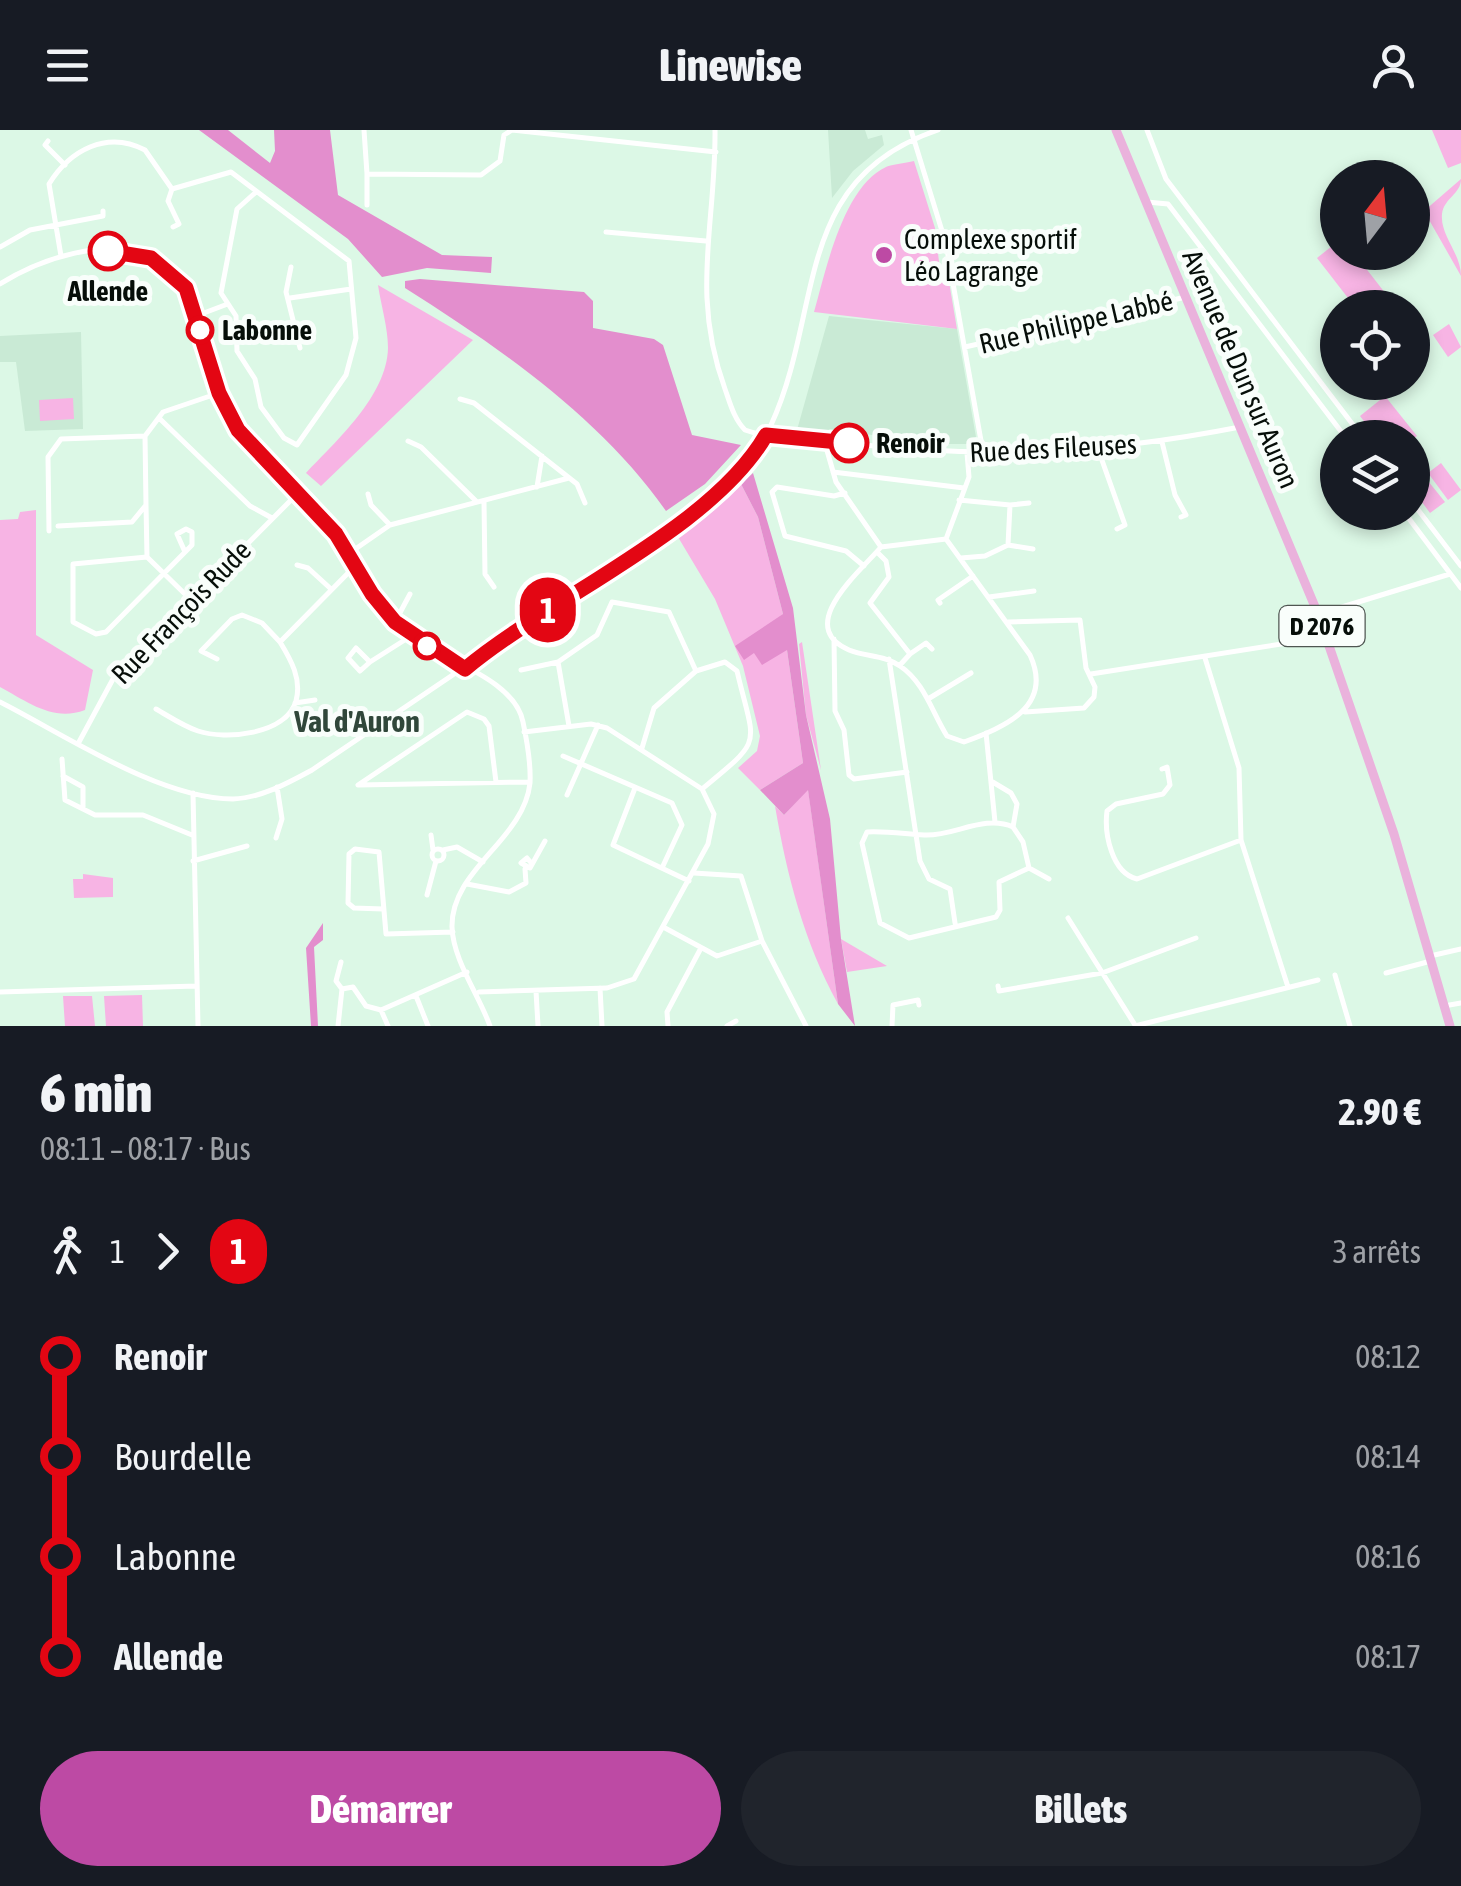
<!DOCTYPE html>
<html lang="fr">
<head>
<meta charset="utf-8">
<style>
  :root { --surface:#171b24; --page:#20242c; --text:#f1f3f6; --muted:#9ea1a6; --accent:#bd4aa4 }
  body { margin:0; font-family:"Asap Condensed",sans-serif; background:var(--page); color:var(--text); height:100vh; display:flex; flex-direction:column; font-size:38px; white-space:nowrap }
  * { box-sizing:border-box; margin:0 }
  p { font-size:32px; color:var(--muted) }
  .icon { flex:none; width:55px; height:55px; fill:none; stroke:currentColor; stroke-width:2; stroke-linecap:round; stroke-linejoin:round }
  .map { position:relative; height:896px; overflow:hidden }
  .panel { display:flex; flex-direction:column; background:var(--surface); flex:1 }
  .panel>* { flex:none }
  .badge { padding:0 20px; border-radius:32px; font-size:35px; line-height:65px }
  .needle { width:65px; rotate:16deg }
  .buttons { position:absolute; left:1320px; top:30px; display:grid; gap:20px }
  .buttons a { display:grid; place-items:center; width:110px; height:110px; border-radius:50%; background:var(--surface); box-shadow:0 5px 15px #0003; font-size:50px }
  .map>.badge { position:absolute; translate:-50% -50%; box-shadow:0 0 0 5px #fff }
  .legs { display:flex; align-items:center; gap:15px; height:110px; padding:0 40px; font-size:32px }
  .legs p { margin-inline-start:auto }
  .summary { display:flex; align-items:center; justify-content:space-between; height:170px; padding:0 40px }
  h1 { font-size:55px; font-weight:800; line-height:75px }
  .action { display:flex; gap:20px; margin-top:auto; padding:20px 40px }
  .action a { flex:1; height:115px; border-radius:60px; background:var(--accent); color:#fff; font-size:40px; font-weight:800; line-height:115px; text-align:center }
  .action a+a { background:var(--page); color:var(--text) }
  ul { padding:0 40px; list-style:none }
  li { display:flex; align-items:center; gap:35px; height:100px; font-size:38px }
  li i { display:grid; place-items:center; width:15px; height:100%; margin:0 12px; background:currentColor }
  li i::after { content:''; width:25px; height:25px; margin:-12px; border:8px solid; border-radius:50%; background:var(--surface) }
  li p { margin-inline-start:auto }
  li:first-child i { background:linear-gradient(#0000 50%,currentColor 0) }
  li:last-child i { background:linear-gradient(currentColor 50%,#0000 0) }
  header { display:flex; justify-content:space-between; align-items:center; height:130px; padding:0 40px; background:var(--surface); font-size:45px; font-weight:800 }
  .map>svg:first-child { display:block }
  .built { fill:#c9ead5 }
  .green { fill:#f7b4e4 }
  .forest { fill:#e38ecd }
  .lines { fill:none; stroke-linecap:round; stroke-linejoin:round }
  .minor { stroke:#fff; stroke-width:5 }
  .primary { stroke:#eab2dc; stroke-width:9 }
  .line-1-casing { stroke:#fff; stroke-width:22 }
  .line-1 { stroke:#e30613; stroke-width:15 }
  .stop-1-dot { fill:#fff; stroke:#e30613; stroke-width:5 }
  .poi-dot { fill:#bd4aa4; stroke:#f9fefb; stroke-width:4 }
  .labels { text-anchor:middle; stroke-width:10; stroke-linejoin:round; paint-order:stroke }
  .shield { fill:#f9fefb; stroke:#4f5652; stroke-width:2.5 }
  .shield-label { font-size:25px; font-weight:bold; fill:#060e09 }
  .poi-label { font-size:28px; fill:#060e09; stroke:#f9fefb; text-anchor:start }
  .stop-label { font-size:28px; font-weight:bold; fill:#060e09; stroke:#f9fefb; text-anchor:start }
  .street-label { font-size:28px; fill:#060e09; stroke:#f9fefb }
  .neighbourhood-label { font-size:30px; font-weight:bold; fill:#30473a; stroke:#f9fefb }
</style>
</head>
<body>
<header><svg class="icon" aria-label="menu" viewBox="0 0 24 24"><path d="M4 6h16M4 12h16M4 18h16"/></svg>Linewise<svg class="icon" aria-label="person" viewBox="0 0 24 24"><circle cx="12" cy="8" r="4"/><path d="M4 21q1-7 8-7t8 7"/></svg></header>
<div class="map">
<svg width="1461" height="896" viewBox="0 0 1461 896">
  <rect width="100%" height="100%" fill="#dcf8e6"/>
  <!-- built -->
  <path class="built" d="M828 0H865L868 9 882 5 884 15 853 41 832 68Z
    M829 186 957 199 976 307 970 314H936L830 299 823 303 797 300Z
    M81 202 83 299 25 301 16 232H0V206Z"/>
  <!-- green -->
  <path class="green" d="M1432 0H1461V33L1448 38Z
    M914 31 935 98 940 140H947L957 199 814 182C826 140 843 57 886 37 889 35 906 33 914 31Z
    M1461 49C1461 64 1444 68 1442 84 1440 106 1461 123 1461 146L1424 81Z
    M1337 112 1338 122 1354 123 1396 177H1355L1317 128Z
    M378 155 473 210 321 356 306 343C336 311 387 266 388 218 388 198 381 175 378 155Z
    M1449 194 1461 217 1448 227 1433 205Z
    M1385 266 1417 306 1413 309 1376 307 1360 286Z
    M73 268 74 289 40 291 39 270Z
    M1441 333 1461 360 1448 370 1428 343Z
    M1424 346 1445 372 1430 383 1413 360Z
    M741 354 758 387 783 484 754 523 787 520 803 633 760 660 738 638 757 621 760 606 743 536 715 469 675 402Z
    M36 380V505L93 540 85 580C53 592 28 572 0 557V390L18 389 20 382Z
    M802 512 821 640 806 585 799 514Z
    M808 659 838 874C804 812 787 746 775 676L784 685Z
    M83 744 113 748V767L74 768 73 749H83Z
    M841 809 887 836 847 842Z
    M142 865 143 896H106L104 866Z
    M63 866H92L95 896H65Z"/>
  <!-- forest -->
  <path class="forest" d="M199 0H228L270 33 275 21 274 0H330L338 65 442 125 492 127 491 143 427 138 382 147 348 109Z
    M420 149 584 162 593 171V198L654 209 663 215 692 305 741 315 705 354 666 381C601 288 500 218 405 158V151Z
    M753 343 793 478 806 585 830 689 841 809 855 896 838 874 808 660 784 685 760 660 803 633 787 520 762 535 754 523 744 530 735 516 783 484 758 387 741 354Z
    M323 793V810L314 817 318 896H311L306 818Z"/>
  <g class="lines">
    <!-- minor -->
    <path class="minor" d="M364 0 367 44 481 45 500 31 504 5 512 0 716 22
      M715 0C716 95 690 163 725 259 730 273 734 289 745 300 772 310 807 308 836 312 981 329 1097 325 1240 297
      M911 0 946 114 983 322
      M1147 0 1166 49 1363 308
      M48 11 45 15 65 35
      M367 44V75
      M172 59 168 71 179 94 173 97
      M1147 72 1168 74 1346 308
      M606 102 706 111
      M0 117 30 100 103 86V81
      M61 126 49 54C70 20 107 0 145 20L172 59 231 42 349 131 356 208 346 245 297 315 284 308 261 277 255 249 237 221 236 186 221 163 237 79 256 62
      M291 137 286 162 300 218
      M0 154C40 129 106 106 152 128 204 153 200 220 221 266 234 297 255 320 279 345 303 369 332 393 351 422 371 454 381 484 413 507 446 531 515 550 523 592 527 611 531 634 530 653 524 710 451 739 452 797 453 830 479 865 490 896
      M290 168 351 159
      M196 186 225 175
      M965 217 1186 167
      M460 269 474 273 577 354 585 373
      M159 288 250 376 272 388
      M145 306 163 282 219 263
      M824 310 836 352 881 417C862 440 793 496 849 520 866 527 885 525 900 536 924 552 932 582 947 606L964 612C1004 597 1054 577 1030 525L946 409 969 347 967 323
      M408 311 421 317 476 371
      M1162 312 1175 365 1186 385 1181 387
      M1098 319 1125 395 1117 399
      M833 342 964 358
      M537 357 542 326
      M845 363 834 366 777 357 772 362 785 406 846 421 864 436
      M368 364 371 375 390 395
      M959 370 1010 375 1008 415 985 426 961 428
      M484 372 485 444 494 457
      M1412 372 1461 436
      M1010 375 1029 373
      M1404 382 1461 458
      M58 396 132 392 146 375 147 427 190 469
      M49 401 48 327 61 309 145 306 146 375
      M1008 415 1033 419
      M881 417 946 409
      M351 422 390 395 569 348
      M877 422 886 431 889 447 870 473 910 524 900 535
      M147 427 73 434V492L96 504 106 502 192 415V402L186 399 177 404 185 422
      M297 435 308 438 331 459
      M989 467 1034 461
      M940 473 938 470 973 446
      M1319 484 1450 444
      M395 492 410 464
      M1008 492 1080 490 1086 538 1095 557 1094 567 1084 578 1025 582
      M834 509 835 581 844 600 849 645 854 649 907 642
      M910 524 926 513 932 519
      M1205 528 1239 638 1241 710 1288 857
      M217 529 201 521 232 489 242 485 262 493 280 512
      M889 529 920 731 929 749 950 759 955 793
      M370 532 360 541 348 528 356 518 370 532 411 506
      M521 540 558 532
      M1091 544 1326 507
      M928 569 971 543
      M0 572C65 605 160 669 233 669 261 668 288 653 312 640L697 380C727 355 754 331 771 295 824 180 791 49 938 0
      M295 573 315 570
      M156 579C170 587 183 596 198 601 225 610 286 605 296 571 302 549 291 530 280 512L357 434
      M569 596 558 532 597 505 612 472 669 482 696 541 725 532 737 541C755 618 765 607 702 659
      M986 603 995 692
      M79 612 113 549 298 363
      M642 618 654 578 696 541
      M563 626 672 673 682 695 662 738
      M62 629 65 670 95 685H143L192 705
      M1162 639 1167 637 1170 655 1163 664 1116 674 1107 681C1104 704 1112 743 1137 749L1241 710
      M63 646 83 657V679
      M991 651 1011 663 1017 674 1013 697 1023 712 1029 738 999 752 1000 780 996 787 909 808 880 793 862 713 867 702C887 701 905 704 924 705 953 707 984 684 1013 697
      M496 652 489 596 484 589 467 582 358 655 529 652
      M635 658 613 715 689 751
      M193 663 198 896
      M567 665 598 595
      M431 705 433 720
      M276 708 282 689 277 657
      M432 725a6 6 0 1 1 12 0a6 6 0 1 1-12 0Z
      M443 720 457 717 483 732
      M193 731 247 716
      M532 734 527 728 521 733 530 738 545 711
      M1029 738 1049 749
      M694 743 741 746 762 811 806 896
      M467 754 509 762 526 753 525 739
      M427 765 436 731
      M383 779 354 778 348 773 349 724 355 719 379 722 386 804 453 802
      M1068 788 1135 895
      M665 798 717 826 762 811
      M1430 826 1461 819
      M341 832 336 851 342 859
      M1386 843 1431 831
      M1335 845 1350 896
      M998 856 999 861 1102 843 1196 808
      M600 858 602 896
      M536 861 538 896
      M0 862 196 856
      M479 862 607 858 634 849 708 714 714 684 702 659 607 598 591 594 524 602
      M416 866 428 896
      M1444 876 1461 873
      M381 880 388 896
      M338 896 342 859 353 857 366 876 381 880 467 842
      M668 896 667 882 701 818
      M727 896 736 891
      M892 896 893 875 918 870 919 875
      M1135 896 1318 850"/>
    <!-- primary -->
    <path class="primary" d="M1116 0 1318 484 1394 704 1450 896"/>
  </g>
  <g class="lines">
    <!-- line-1 casing -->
    <g class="line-1-casing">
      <path id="line-1" d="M108 121 151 128 186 158 219 263 238 300 336 404 372 464 395 492 465 539C551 467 712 399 766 305L849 313"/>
    </g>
    <!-- line-1 -->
    <use href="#line-1" class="line-1"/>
  </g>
  <!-- markers -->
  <g class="stop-1-dot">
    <circle cx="108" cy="121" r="18"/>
    <circle cx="200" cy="200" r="12"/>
    <circle cx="849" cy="313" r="18"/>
    <circle cx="427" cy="516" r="12"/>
  </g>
  <circle class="poi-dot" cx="884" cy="125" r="10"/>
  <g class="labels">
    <!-- shield labels -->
    <rect class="shield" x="1279.5" y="476" width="85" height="40" rx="8"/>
    <g class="shield-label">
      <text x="1322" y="505">D 2076</text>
    </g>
    <!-- poi labels -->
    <g class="poi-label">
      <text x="904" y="119">Complexe sportif<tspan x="904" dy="32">Léo Lagrange</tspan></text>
    </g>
    <!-- stop labels -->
    <g class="stop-label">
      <text x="108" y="171" text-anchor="middle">Allende</text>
      <text x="222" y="210">Labonne</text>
      <text x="876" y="323">Renoir</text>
    </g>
    <!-- street labels -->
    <g class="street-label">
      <text transform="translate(1076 192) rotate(-13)" y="10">Rue Philippe Labbé</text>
      <text transform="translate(1241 239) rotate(67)" y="10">Avenue de Dun sur Auron</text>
      <text transform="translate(1053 318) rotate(-3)" y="10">Rue des Fileuses</text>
      <text transform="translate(181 482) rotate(-46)" y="10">Rue François Rude</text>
    </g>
    <!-- neighbourhood labels -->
    <g class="neighbourhood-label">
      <text x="357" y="602">Val d'Auron</text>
    </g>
  </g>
</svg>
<div class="buttons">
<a><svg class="needle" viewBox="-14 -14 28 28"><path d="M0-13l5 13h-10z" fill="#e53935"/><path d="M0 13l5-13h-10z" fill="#9ea1a6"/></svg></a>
<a><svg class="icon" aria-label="locate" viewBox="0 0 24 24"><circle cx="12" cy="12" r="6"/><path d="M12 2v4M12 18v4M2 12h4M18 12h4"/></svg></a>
<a><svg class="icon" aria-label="layers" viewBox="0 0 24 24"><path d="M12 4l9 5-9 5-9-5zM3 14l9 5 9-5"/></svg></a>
</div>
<b class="badge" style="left:548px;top:480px;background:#e30613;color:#fff">1</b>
</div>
<section class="panel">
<div class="summary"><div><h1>6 min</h1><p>08:11 – 08:17 · Bus</p></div><b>2.90 €</b></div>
<div class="legs"><svg class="icon" aria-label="walk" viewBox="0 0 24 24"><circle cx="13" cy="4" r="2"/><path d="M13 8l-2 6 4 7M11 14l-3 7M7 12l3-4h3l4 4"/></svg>1<svg class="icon" aria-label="forward" viewBox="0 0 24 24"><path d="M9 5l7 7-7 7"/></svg><b class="badge" style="background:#e30613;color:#fff">1</b><p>3 arrêts</p></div>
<ul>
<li><i style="color:#e30613"></i><b>Renoir</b><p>08:12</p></li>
<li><i style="color:#e30613"></i><span>Bourdelle</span><p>08:14</p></li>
<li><i style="color:#e30613"></i><span>Labonne</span><p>08:16</p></li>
<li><i style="color:#e30613"></i><b>Allende</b><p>08:17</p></li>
</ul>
<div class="action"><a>Démarrer</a><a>Billets</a></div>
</section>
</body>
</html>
